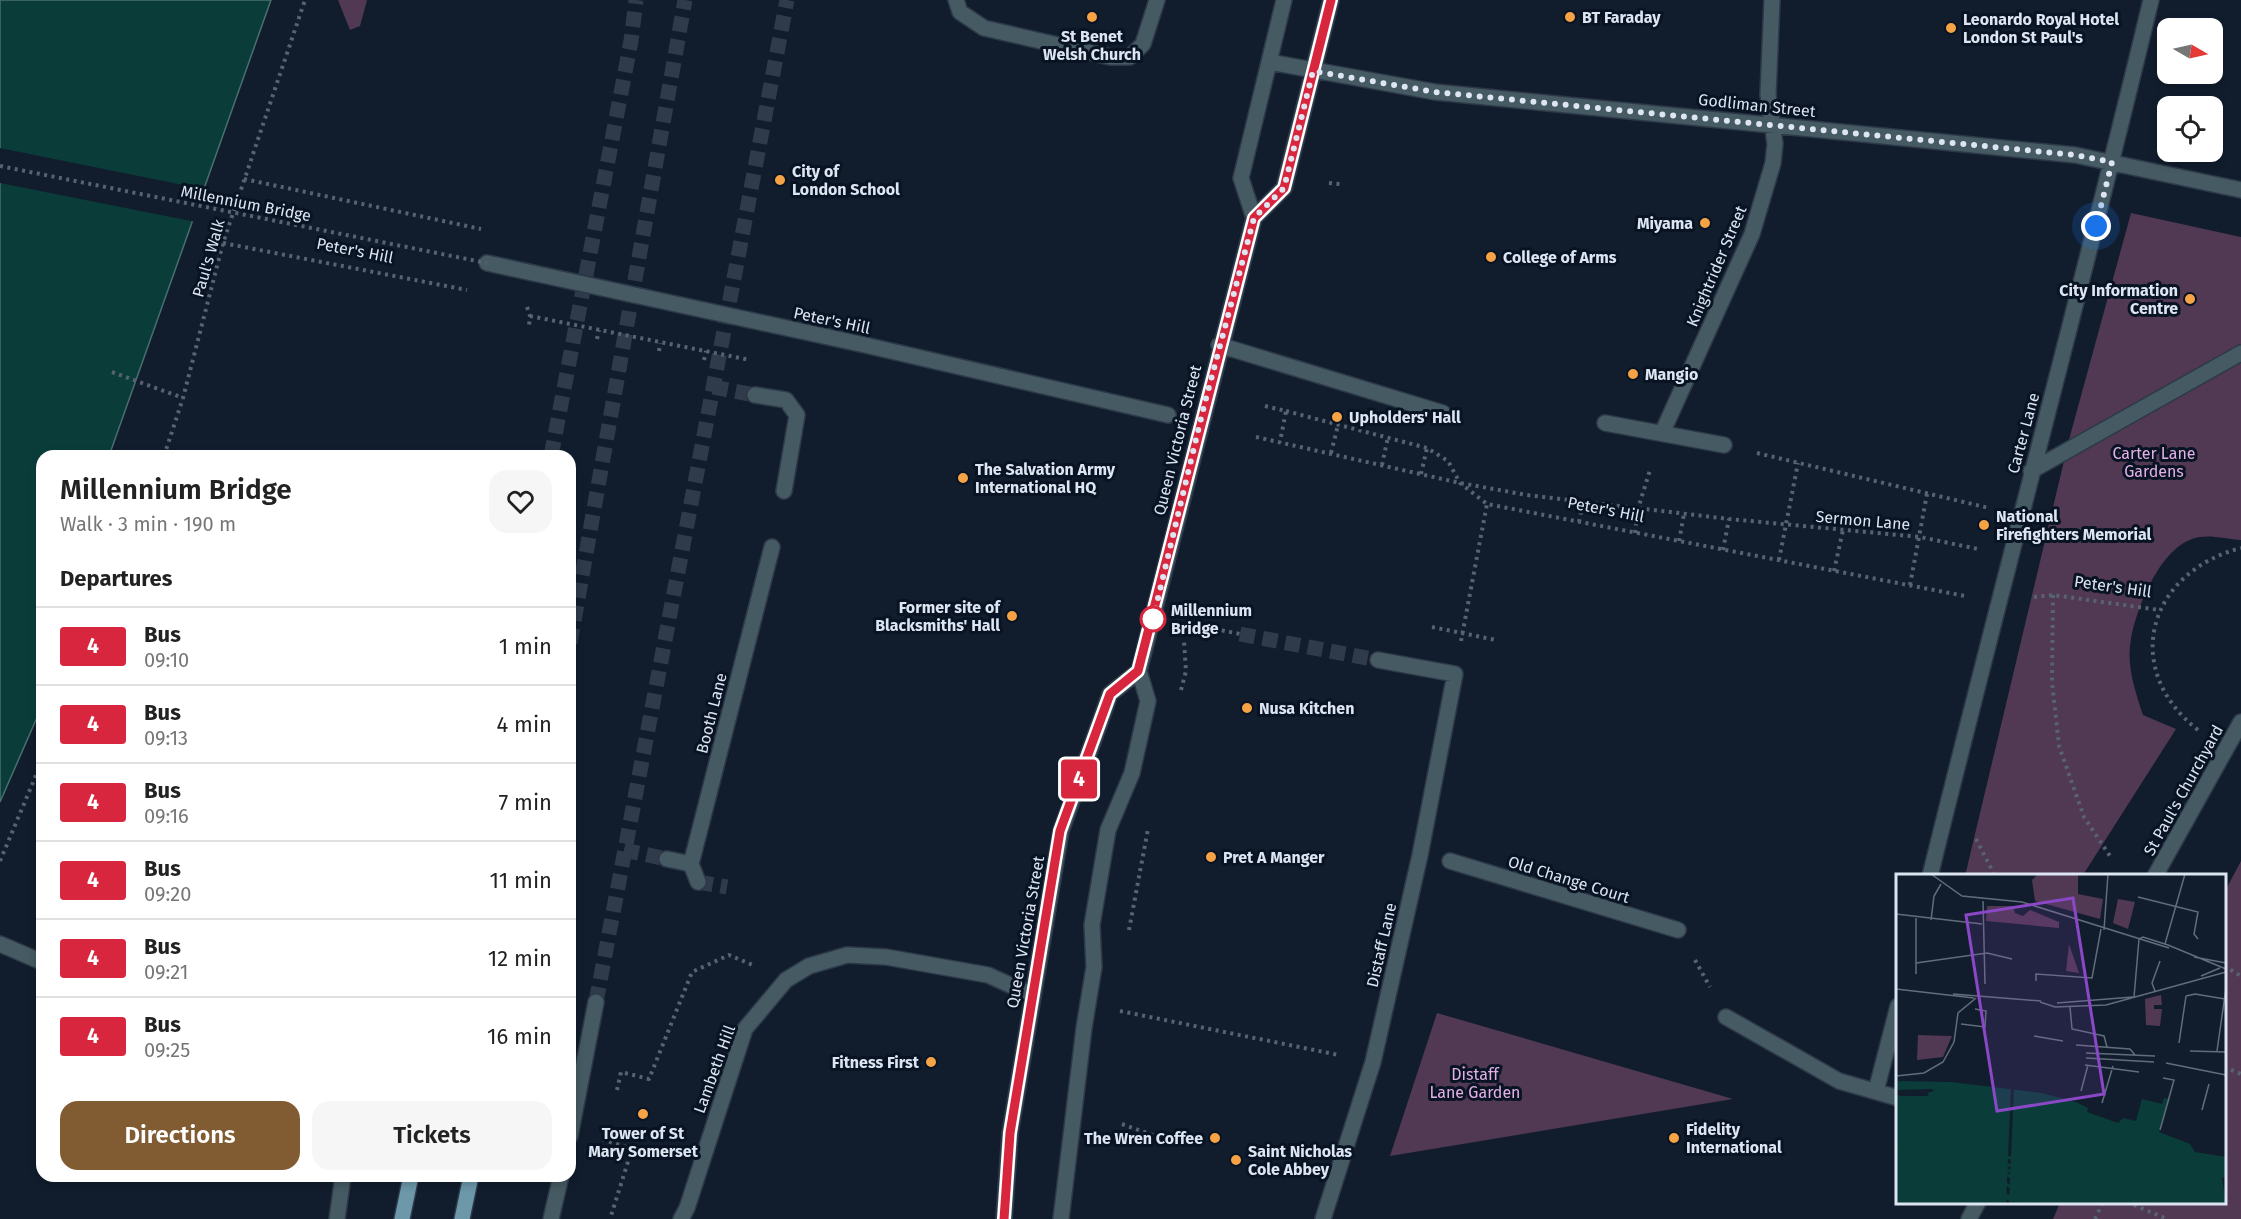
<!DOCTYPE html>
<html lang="en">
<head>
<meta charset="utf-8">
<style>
  :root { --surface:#fff; --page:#f6f6f6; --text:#222; --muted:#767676; --line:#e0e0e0; --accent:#815c32 }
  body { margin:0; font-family:"Fira Sans",sans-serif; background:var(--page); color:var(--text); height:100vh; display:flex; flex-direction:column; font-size:22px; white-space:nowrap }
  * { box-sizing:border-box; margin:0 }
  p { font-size:20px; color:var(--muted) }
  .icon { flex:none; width:33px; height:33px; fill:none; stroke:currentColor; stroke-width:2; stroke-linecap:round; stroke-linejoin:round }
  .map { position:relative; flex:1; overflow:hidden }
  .panel { position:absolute; left:36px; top:450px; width:540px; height:732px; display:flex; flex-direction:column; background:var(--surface); border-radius:18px; box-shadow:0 3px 9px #0003 }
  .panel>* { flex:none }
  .badge { padding:0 12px; border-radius:4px; font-size:21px; line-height:39px }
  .needle { width:39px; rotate:99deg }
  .tools { position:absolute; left:2157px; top:18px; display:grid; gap:12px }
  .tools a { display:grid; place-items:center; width:66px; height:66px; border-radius:12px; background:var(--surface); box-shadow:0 3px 9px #0003; font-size:30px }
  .you { position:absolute; width:30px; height:30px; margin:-15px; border:4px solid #fff; border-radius:50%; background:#1a73e8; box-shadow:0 0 0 9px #1a73e833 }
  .map>.badge { position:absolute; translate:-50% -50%; box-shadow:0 0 0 3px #fff }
  h2 { padding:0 24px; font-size:22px; line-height:54px }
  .round { display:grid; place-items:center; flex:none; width:63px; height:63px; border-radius:18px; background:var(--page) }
  .summary { display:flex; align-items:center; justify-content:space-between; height:102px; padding:0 24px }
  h1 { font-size:28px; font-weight:600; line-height:45px }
  .primary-button { display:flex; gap:12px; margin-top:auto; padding:12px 24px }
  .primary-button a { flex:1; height:69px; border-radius:18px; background:var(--accent); color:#fff; font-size:24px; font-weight:600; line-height:69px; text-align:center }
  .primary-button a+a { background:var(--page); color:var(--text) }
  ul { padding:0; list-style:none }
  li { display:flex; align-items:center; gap:18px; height:78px; padding:0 24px; border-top:2px solid var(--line) }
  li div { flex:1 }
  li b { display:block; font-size:22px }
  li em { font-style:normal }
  li .badge { min-width:66px; font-weight:700; text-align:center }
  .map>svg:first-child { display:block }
  .green { fill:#513853 }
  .water { fill:#0a3d3a; stroke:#496f71; stroke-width:1.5 }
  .pier { fill:#111d2d }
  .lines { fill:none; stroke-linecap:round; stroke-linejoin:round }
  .minor-tunnel { stroke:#2f3b4a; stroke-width:15; stroke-dasharray:15 8; stroke-linecap:butt }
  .major-tunnel { stroke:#2f3b4a; stroke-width:15; stroke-dasharray:15 8; stroke-linecap:butt }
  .minor-casing { stroke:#2d3948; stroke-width:18 }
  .major-casing { stroke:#2d3948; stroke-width:18 }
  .path { stroke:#586371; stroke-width:4; stroke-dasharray:3 4.5; stroke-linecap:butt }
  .minor { stroke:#455a62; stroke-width:15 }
  .major { stroke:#6c98a9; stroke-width:15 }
  .path-bridge { stroke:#586371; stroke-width:4; stroke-dasharray:3 4.5; stroke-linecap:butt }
  .line-casing { stroke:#fff; stroke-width:14 }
  .line { stroke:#d7263d; stroke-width:9 }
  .walk { stroke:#dce5f1; stroke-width:6; stroke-dasharray:0 10.8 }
  .poi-dot { fill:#f5a345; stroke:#081323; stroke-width:2 }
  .stop-dot { fill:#fff; stroke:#d7263d; stroke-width:3 }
  .labels { text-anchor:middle; stroke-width:6; stroke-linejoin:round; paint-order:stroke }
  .poi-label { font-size:16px; font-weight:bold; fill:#dce5f1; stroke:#081323; text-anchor:start }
  .street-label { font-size:16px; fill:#dce5f1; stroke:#081323 }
  .park-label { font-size:16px; fill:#e4b0e6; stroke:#081323 }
  .stop-label { font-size:16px; font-weight:bold; fill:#dce5f1; stroke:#081323; text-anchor:start }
  .inset-river { fill:none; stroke:#0a3d3a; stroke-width:3 }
  .inset-road { fill:none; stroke:#626d7b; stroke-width:1.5 }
  .view { fill:#8a48c6; fill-opacity:0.15; stroke:#8a48c6; stroke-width:3 }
  .inset-edge { fill:none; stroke:#dce5f1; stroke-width:3 }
</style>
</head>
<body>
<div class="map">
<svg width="2241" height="1219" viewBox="0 0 2241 1219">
  <rect width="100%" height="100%" fill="#111d2d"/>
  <!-- green -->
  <path class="green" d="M338 0H367L360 26 350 30Z
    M2131 213 2241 237V540C2228 539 2212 535 2200 537 2162 542 2137 606 2131 639 2126 665 2135 691 2143 715L2176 729 2083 875 1965 876 2070 436Z
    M2241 861V1219H2053L2060 1203 2224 1202V893Z
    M1437 1013 1733 1099 1390 1156Z"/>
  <!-- water -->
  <path class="water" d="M0 0H271L109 456H42V706L0 802Z"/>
  <!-- pier -->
  <path class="pier" d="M0 148 208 190 196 222 0 183Z"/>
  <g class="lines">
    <!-- minor-tunnel -->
    <path class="minor-tunnel" d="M713 387 755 395
      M1240 634 1378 660
      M624 850 667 859
      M698 882 727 887
      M596 1002 787 0"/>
    <!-- major-tunnel -->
    <path class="major-tunnel" d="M551 456 631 41 636 0
      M570 643 685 0"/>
    <!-- minor casing -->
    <g class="minor-casing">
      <path id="minor" d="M956 0 960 12 984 28 1110 57H1130L1143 44 1157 0
        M1269 62 1435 92 2075 155 2241 190
        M1254 218 1241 178 1284 0
        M487 263 865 345 1168 415
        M1219 345 1443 413
        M755 395 786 400 797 415 784 491
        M1605 423 1724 445
        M1663 431 1752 234 1773 163 1775 144 1768 95 1772 0
        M2031 471 2241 353
        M667 859 691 864
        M1450 861 1678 930
        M691 864 772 547
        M691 864 698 882
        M1930 876C2002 583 2081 293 2151 0
        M2155 876 2241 722
        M0 944 42 962
        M1726 1017 1839 1081 1898 1098
        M1876 1091 1898 1006
        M570 1136 596 1002
        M337 1219 343 1176
        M551 1219 561 1176
        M681 1219 687 1208 745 1029 786 980 809 966 847 955 886 957 988 975 1032 995
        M1004 1219 1010 1133 1061 831 1110 694 1139 671
        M1061 1219 1084 1028 1094 967 1092 925 1108 830 1132 773 1148 701 1139 671 1254 218 1284 188 1331 0
        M1323 1219 1373 1062 1420 855 1455 674 1378 660
        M1969 1219 1978 1202"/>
    </g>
    <!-- major casing -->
    <g class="major-casing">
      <path id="major" d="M402 1219 411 1176
        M462 1219 471 1176"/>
    </g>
    <!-- path -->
    <path class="path" d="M244 179 481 229
      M1329 183 1340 184
      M223 243 467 290
      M527 307 530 316 529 326
      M530 316 750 360
      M597 339 599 330
      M659 351 660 343
      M704 360 706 351
      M112 372 183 398
      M1265 406 1286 411 1280 442
      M1286 411 1427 448 1448 461 1460 483 1487 504 1965 596
      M1256 437 1460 483 1527 495 1729 519 1920 537 1978 549
      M1331 453 1338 425
      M1757 453 1989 508
      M164 456 183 398 223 243 305 0
      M1382 465 1388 437
      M1421 474 1427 448
      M1579 522 1583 502
      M1635 533 1638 509 1650 470
      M1679 541 1684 514
      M1723 550 1729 519
      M1779 560 1798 463
      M1834 571 1843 530
      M1910 585 1927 494
      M2053 595 2052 682 2059 746 2084 817 2110 856
      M2034 597 2053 595 2159 610
      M1185 623 1240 634
      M1432 627 1496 640
      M1461 641 1487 504
      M1181 690 1186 671 1184 641
      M2198 730C2120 669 2148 572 2241 548
      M1976 839 1995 876
      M0 861 42 761
      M1129 930 1148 829
      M1695 960 1710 987
      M2224 966 2241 976
      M1120 1011 1339 1055
      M2224 1067 2241 1074
      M617 1090 621 1072 649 1079 692 972 729 955 755 966
      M1122 1124 1183 1146
      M605 1138 604 1140 632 1149 610 1219
      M2127 1202 2167 1219
      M2095 1219 2103 1202"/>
    <!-- minor -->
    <use href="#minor" class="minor"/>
    <!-- major -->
    <use href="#major" class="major"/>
    <!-- path-bridge -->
    <path class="path-bridge" d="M0 166 487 263"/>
  </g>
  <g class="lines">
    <!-- line casing -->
    <g class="line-casing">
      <path id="line" d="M1004 1219 1010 1133 1060 831 1110 694 1138 671 1254 218 1284 188 1331 0"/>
    </g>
    <!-- line -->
    <use href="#line" class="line"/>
    <!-- walk -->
    <path class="walk" d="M1153 619 1204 406 1254 218 1284 188 1313 71 1435 92 2075 155 2112 162 2096 226"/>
  </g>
  <!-- markers -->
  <g class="poi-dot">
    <circle cx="1092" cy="17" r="6"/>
    <circle cx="1570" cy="17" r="6"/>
    <circle cx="1951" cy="28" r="6"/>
    <circle cx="780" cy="180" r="6"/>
    <circle cx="1705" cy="223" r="6"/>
    <circle cx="1491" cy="257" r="6"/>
    <circle cx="2190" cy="299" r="6"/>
    <circle cx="1633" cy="374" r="6"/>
    <circle cx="1337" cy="417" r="6"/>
    <circle cx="963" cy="478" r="6"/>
    <circle cx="1984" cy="525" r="6"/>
    <circle cx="1012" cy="616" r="6"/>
    <circle cx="1247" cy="708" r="6"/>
    <circle cx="1211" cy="857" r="6"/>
    <circle cx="931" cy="1062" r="6"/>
    <circle cx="643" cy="1114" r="6"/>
    <circle cx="1215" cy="1138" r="6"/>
    <circle cx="1674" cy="1138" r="6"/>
    <circle cx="1236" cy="1160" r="6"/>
  </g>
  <circle class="stop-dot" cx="1153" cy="619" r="12"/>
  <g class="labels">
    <!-- poi labels -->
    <g class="poi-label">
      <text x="1582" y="23">BT Faraday</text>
      <text x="1963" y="25">Leonardo Royal Hotel<tspan x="1963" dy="18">London St Paul's</tspan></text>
      <text x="1092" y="42" text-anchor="middle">St Benet<tspan x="1092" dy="18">Welsh Church</tspan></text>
      <text x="792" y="177">City of<tspan x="792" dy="18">London School</tspan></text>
      <text x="1693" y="229" text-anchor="end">Miyama</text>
      <text x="1503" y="263">College of Arms</text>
      <text x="2178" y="296" text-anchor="end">City Information<tspan x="2178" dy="18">Centre</tspan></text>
      <text x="1645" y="380">Mangio</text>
      <text x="1349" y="423">Upholders' Hall</text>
      <text x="975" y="475">The Salvation Army<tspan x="975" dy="18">International HQ</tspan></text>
      <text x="1996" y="522">National<tspan x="1996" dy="18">Firefighters Memorial</tspan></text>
      <text x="1000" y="613" text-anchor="end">Former site of<tspan x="1000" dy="18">Blacksmiths' Hall</tspan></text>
      <text x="1259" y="714">Nusa Kitchen</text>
      <text x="1223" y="863">Pret A Manger</text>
      <text x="919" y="1068" text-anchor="end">Fitness First</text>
      <text x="1686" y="1135">Fidelity<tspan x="1686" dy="18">International</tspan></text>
      <text x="643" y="1139" text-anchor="middle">Tower of St<tspan x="643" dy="18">Mary Somerset</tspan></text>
      <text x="1203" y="1144" text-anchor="end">The Wren Coffee</text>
      <text x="1248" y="1157">Saint Nicholas<tspan x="1248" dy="18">Cole Abbey</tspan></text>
    </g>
    <!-- street labels -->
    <g class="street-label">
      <text transform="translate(1757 105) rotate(6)" y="6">Godliman Street</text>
      <text transform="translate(246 203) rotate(11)" y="6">Millennium Bridge</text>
      <text transform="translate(355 250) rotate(11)" y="6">Peter's Hill</text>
      <text transform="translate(208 258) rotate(-74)" y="6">Paul's Walk</text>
      <text transform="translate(1716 266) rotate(-67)" y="6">Knightrider Street</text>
      <text transform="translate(832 320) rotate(12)" y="6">Peter's Hill</text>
      <text transform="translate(2023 433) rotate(-75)" y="6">Carter Lane</text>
      <text transform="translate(1177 440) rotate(-76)" y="6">Queen Victoria Street</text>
      <text transform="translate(1606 509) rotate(11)" y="6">Peter's Hill</text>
      <text transform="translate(1863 520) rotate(5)" y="6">Sermon Lane</text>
      <text transform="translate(2113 586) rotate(8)" y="6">Peter's Hill</text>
      <text transform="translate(711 713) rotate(-76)" y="6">Booth Lane</text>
      <text transform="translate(2183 790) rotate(-61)" y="6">St Paul's Churchyard</text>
      <text transform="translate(1569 879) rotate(17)" y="6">Old Change Court</text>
      <text transform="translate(1025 932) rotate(-80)" y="6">Queen Victoria Street</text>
      <text transform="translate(1381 945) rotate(-77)" y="6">Distaff Lane</text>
      <text transform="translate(714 1069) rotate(-70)" y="6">Lambeth Hill</text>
    </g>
    <!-- park labels -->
    <g class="park-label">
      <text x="2154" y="459">Carter Lane<tspan x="2154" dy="18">Gardens</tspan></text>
      <text x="1475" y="1080">Distaff<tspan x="1475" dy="18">Lane Garden</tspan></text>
    </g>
    <!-- stop labels -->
    <g class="stop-label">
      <text x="1171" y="616">Millennium<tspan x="1171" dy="18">Bridge</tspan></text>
    </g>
  </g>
  <!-- overview -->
  <g transform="translate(1896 874)">
    <rect width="330" height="330" fill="#111d2d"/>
    <path d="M182 0V20L207 25 204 45 139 27 136 6 141 1ZM222 25 239 28 232 55 217 49ZM91 32H117L119 39 127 42 134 36 163 48V54L90 47ZM173 70 183 99 170 97ZM265 121 266 131H258V135H266L264 152 250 151 249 125ZM22 161 56 162 47 183 21 186Z" fill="#513853"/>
    <path d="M0 207 55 208 146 219 180 228 192 234 191 238 222 249 227 244 240 247 246 225 266 230 268 224 274 225 263 258 294 270 299 278 330 283V304H326L330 330H0Z" fill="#0a3d3a"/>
    <path d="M115 214H118L113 330H110ZM0 216 36 215 38 217 31 219 33 222H0Z" fill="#111d2d"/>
    <path class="inset-river" d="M2 222 61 272 321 330M12 229 74 274M0 268H40L54 277M0 273 37 274 287 330M0 279H35L258 330M0 284 32 285 130 330M0 290H29L124 330M76 290 144 330M105 296 152 330"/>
    <path class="inset-road" d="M35 0 66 22 126 28 273 74M242 23 302 38 298 60 302 65M87 27 89 110M0 40 86 50M20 44V100M35 46 38 22 45 10M208 56 212 0M243 65 247 63 272 71 330 95M269 70 289 0M298 83 330 89M20 89 91 79 116 85M305 102 324 94M140 107V100L196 104 205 55M0 115 78 124M259 117 256 109 264 87M57 120 145 127M290 122 299 120 329 125M238 123 243 65M144 128 159 133 210 131 330 98M161 129 237 123M174 133 176 155 208 162 211 173M65 150 89 153 90 137 79 135M138 162 167 167M283 169 290 122M180 171 234 175 239 181M294 177 330 178M321 177 330 114M190 179 259 182M190 184 258 188M270 189 330 201M189 191 243 198M0 202 28 199 47 188 58 168 62 139 80 124M185 217 192 191M206 229 217 192M306 236 313 210M264 256 278 206 267 204"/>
    <path class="view" d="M177 24 208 220 101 237 70 41Z"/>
    <rect width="330" height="330" class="inset-edge"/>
  </g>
</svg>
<div class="tools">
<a><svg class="needle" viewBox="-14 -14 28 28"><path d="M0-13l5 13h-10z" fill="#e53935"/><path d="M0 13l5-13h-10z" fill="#767676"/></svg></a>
<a><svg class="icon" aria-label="locate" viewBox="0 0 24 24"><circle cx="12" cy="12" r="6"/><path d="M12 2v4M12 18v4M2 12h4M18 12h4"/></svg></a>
</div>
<div class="you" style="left:2096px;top:226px"></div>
<b class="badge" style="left:1079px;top:779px;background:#d7263d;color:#fff">4</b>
<section class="panel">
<div class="summary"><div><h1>Millennium Bridge</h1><p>Walk · 3 min · 190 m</p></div><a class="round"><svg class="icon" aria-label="heart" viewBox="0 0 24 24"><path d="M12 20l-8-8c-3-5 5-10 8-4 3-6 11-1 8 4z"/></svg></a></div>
<h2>Departures</h2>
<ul>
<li><span class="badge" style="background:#d7263d;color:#fff">4</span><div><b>Bus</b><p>09:10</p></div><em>1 min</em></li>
<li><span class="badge" style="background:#d7263d;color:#fff">4</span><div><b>Bus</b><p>09:13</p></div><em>4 min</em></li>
<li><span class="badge" style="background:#d7263d;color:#fff">4</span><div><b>Bus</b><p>09:16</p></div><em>7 min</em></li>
<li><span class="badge" style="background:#d7263d;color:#fff">4</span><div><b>Bus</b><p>09:20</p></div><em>11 min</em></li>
<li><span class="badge" style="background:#d7263d;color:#fff">4</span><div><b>Bus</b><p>09:21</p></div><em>12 min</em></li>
<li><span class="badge" style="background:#d7263d;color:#fff">4</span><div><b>Bus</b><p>09:25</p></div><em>16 min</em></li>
</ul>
<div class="primary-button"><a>Directions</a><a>Tickets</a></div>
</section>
</div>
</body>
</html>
